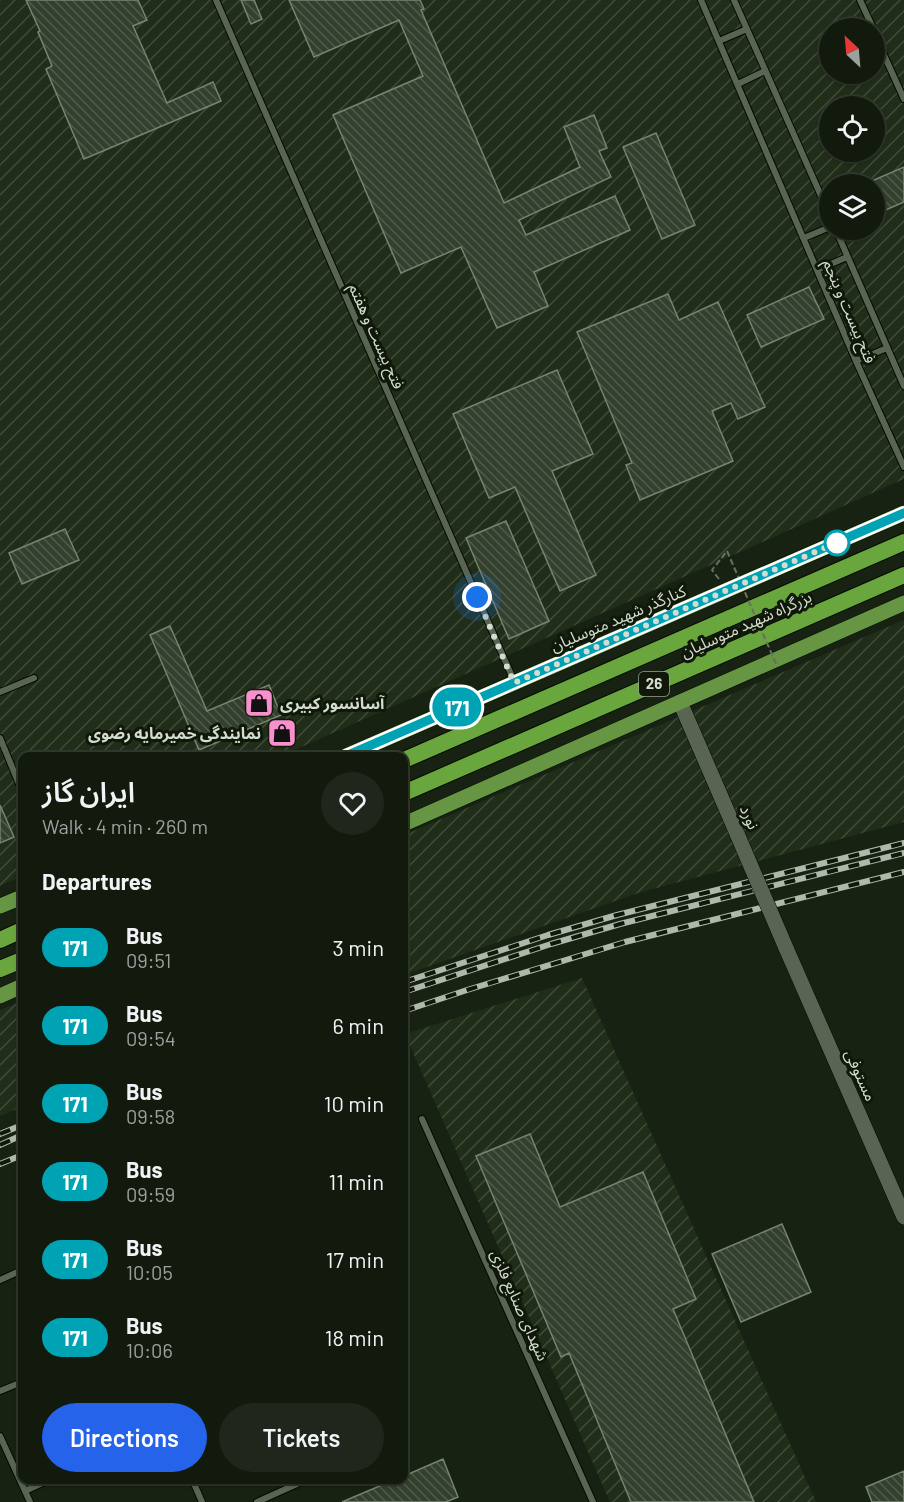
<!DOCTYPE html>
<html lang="en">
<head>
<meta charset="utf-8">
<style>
  :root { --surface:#121a0e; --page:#1f271c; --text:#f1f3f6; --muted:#9ca19e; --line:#31382e; --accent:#2563eb }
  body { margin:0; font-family:Barlow,"Noto Sans Arabic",sans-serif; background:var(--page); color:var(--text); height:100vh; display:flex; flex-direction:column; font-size:22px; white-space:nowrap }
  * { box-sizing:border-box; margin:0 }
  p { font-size:20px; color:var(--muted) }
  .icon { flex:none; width:33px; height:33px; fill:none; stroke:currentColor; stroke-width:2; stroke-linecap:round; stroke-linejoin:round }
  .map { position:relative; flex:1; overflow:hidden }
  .drawer { position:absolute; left:18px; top:752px; width:390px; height:732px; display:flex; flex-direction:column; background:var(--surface); border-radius:12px; box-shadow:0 2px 4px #0004,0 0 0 2px var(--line) }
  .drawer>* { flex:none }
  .badge { padding:0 12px; border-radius:20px; font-size:21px; line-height:39px }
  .needle { width:39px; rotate:334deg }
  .fabs { position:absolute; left:819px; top:18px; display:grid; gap:12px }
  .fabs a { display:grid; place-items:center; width:66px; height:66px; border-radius:50%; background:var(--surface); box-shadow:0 2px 4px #0004,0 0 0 2px var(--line); font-size:30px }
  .you { position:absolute; width:30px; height:30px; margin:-15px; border:4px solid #fff; border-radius:50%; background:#1a73e8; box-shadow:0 0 0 9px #1a73e833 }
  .map>.badge { position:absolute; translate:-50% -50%; box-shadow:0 0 0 3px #fff }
  h2 { padding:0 24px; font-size:22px; line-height:54px }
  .round { display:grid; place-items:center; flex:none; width:63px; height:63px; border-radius:32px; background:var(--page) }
  .head { display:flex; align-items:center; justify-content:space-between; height:102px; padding:0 24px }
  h1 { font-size:28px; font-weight:600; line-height:45px }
  .primary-button { display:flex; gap:12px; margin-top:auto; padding:12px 24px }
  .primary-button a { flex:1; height:69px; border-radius:36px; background:var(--accent); color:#fff; font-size:24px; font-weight:600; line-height:69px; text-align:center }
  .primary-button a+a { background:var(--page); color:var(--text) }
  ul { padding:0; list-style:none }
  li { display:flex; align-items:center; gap:18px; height:78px; padding:0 24px }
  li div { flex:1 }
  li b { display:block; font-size:22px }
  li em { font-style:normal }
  li .badge { min-width:66px; font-weight:700; text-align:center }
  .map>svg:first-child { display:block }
  .industrial { fill:url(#industrial-furrows); fill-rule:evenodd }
  .building { fill:url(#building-back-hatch); stroke:#778470; stroke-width:1.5 }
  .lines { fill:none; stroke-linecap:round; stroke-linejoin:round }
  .service-casing { stroke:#040b01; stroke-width:8 }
  .tertiary-casing { stroke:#040b01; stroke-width:16 }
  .primary-casing { stroke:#040b01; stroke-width:16 }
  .trunk-casing { stroke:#040b01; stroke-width:18 }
  .path { stroke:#677062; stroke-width:2; stroke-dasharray:6 3; stroke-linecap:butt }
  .service { stroke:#596552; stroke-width:6 }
  .tertiary { stroke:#596552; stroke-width:15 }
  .primary { stroke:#669643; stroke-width:15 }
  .trunk { stroke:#6aa63e; stroke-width:16 }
  .rail-casing { stroke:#b0b8ac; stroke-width:6 }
  .rail { stroke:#0f1809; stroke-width:4; stroke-dasharray:11; stroke-linecap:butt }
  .tertiary-bridge-casing { stroke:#040b01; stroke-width:16; stroke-linecap:butt }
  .path-bridge { stroke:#677062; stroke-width:2; stroke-dasharray:6 3; stroke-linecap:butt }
  .tertiary-bridge { stroke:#596552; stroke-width:15 }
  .line-casing { stroke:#fff; stroke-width:14 }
  .line { stroke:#00a3b4; stroke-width:9 }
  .walk { stroke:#d4dbd0; stroke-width:6; stroke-dasharray:0 10.8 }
  .stop-dot { fill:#fff; stroke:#00a3b4; stroke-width:3 }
  .labels { text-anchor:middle; stroke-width:6; stroke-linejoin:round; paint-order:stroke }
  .shield { fill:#0f1809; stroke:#99a094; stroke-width:1.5 }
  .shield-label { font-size:15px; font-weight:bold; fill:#d4dbd0 }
  .street-label { font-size:16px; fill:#d4dbd0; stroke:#0f1809 }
  .poi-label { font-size:16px; font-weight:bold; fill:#d4dbd0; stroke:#0f1809; text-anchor:start }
</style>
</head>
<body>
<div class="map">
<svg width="904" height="1502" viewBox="0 0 904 1502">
  <defs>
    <pattern id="industrial-furrows" width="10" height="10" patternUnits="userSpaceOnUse" patternTransform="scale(1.5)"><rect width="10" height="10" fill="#202d18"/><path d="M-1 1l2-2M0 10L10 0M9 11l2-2" fill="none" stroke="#404b39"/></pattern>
    <pattern id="building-back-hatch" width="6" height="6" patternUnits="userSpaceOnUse" patternTransform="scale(1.5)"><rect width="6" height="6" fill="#34402e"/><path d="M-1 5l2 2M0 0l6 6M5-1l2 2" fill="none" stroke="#505b4b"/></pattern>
  </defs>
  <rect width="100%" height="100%" fill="#182212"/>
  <!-- industrial -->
  <path class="industrial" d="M0 0H904V479L281 756H22V876L0 886ZM830 28H874V74H830ZM830 106H874V152H830ZM830 184H874V230H830Z
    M904 620V822L638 893 404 975V835Z
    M582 978 816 1502H610L405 1034Z
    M22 1001V1107L0 1116V1010Z"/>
  <!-- building -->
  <path class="building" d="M26 0H138L147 20 133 26 167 103 213 82 221 101 84 159 46 69 52 66 38 32 40 31Z
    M241 0H254L262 19 251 24Z
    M289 0H420L424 9 421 10 504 203 580 167 564 127 594 115 607 148 599 151 611 177 519 220 526 235 615 196 630 230 534 272 548 306 497 328 461 247 401 273 333 115 423 76 399 20 314 57Z
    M656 133 695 225 662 239 623 147Z
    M904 167V202L874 215V180Z
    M809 287 824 319 761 347 747 315Z
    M668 294 679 320 718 302 765 407 738 419 731 403 712 411 733 461 640 500 626 465 632 463 577 332Z
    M557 370 593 454 552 471 596 575 560 591 515 487 489 498 453 414Z
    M506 521 549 621 509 639 466 538Z
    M65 529 79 560 22 584 9 553Z
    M170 626 207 711 269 685 281 715 199 750 150 635Z
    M0 805 14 837 0 843Z
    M530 1134 560 1207 643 1172 696 1299 673 1309 754 1502H631L569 1353 561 1357 476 1156Z
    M782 1224 811 1292 741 1322 712 1254Z
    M443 1459 458 1497 446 1502H342L396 1479H404V1476Z
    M904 1471V1502H872L866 1487Z"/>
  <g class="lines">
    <!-- service casing -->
    <g class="service-casing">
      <path id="service" d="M216 0 514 681
        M701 0 856 361 904 467
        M734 0 830 216
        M860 0 873 28
        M874 33 904 99
        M719 41 747 29
        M738 84 765 71
        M836 230 904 386
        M804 238 830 227
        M817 270 847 257
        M856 361 887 348
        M0 692 34 678
        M0 738 22 791
        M422 1119 593 1502
        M0 1280 22 1270
        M0 1391 22 1382
        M0 1436 30 1502
        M192 1479 202 1502
        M25 1491 51 1479
        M257 1502 308 1479"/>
    </g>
    <!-- tertiary casing -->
    <g class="tertiary-casing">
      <path id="tertiary" d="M680 702 738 836
        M786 948 904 1217"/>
    </g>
    <!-- primary casing -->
    <g class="primary-casing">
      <path id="primary" d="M346 756 904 513
        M404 824 904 603
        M0 906 22 897
        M0 996 22 986"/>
    </g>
    <!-- trunk casing -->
    <g class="trunk-casing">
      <path id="trunk" d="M404 760 904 542
        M404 793 904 575
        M0 940 22 930
        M0 969 22 960"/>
    </g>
    <!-- path -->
    <path class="path" d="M719 579 712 570 727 551
      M308 751 310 756"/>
    <!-- service -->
    <use href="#service" class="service"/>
    <!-- tertiary -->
    <use href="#tertiary" class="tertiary"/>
    <!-- primary -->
    <use href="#primary" class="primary"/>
    <!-- trunk -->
    <use href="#trunk" class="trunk"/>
    <!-- rail casing -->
    <g class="rail-casing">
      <path id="rail" d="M404 982 548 935 617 915 904 843
        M404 992 551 944 620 924 904 853
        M404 1011 467 990 625 942 904 872
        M0 1134 22 1125
        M0 1145 22 1135
        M0 1164 22 1155"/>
    </g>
    <!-- rail -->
    <use href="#rail" class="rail"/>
    <!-- tertiary-bridge casing -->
    <g class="tertiary-bridge-casing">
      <path id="tertiary-bridge" d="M738 836 786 948"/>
    </g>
    <!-- path-bridge -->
    <path class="path-bridge" d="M727 551 777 666"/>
    <!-- tertiary-bridge -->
    <use href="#tertiary-bridge" class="tertiary-bridge"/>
  </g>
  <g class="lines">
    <!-- line casing -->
    <g class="line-casing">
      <path id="line" d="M346 756 904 513"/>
    </g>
    <!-- line -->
    <use href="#line" class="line"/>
    <!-- walk -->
    <path class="walk" d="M477 597 514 683 845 539 837 543"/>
  </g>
  <!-- icons -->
  <defs>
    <g id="shop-square" transform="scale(1.5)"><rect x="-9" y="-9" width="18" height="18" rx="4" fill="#f790cd" stroke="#0f1809"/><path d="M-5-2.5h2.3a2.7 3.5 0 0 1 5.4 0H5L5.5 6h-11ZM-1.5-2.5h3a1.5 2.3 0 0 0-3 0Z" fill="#111"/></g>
  </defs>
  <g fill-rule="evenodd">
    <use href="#shop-square" x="259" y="703"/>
    <use href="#shop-square" x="282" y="733"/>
  </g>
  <!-- markers -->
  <circle class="stop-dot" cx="837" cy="543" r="12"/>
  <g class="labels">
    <!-- shield labels -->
    <rect class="shield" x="639" y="672" width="30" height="24" rx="4.5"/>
    <g class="shield-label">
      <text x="654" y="689">26</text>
    </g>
    <!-- street labels -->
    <g class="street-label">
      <text transform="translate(850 311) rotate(67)" y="6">فتح بیست و پنجم</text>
      <text transform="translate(377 336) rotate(66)" y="6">فتح بیست و هفتم</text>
      <text transform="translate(618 618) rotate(-23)" y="6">کنارگذر شهید متوسلیان</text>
      <text transform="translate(746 624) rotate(-24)" y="6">بزرگراه شهید متوسلیان</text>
      <text transform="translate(750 817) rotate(67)" y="6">نورد</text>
      <text transform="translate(861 1075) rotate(66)" y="6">مستوفی</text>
      <text transform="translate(520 1305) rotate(66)" y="6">شهدای صنایع فلزی</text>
    </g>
    <!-- poi labels -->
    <g class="poi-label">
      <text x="280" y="709">آسانسور کبیری</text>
      <text x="261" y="739" text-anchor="end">نمایندگی خمیرمایه رضوی</text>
    </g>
  </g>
</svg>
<div class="fabs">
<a><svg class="needle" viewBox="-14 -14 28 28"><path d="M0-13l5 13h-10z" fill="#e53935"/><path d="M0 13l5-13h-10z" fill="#9ca19e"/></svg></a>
<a><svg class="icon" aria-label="locate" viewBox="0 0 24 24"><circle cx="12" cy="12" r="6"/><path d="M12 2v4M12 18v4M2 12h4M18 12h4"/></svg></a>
<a><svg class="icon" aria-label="layers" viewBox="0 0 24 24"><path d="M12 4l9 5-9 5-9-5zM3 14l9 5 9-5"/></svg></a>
</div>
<div class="you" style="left:477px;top:597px"></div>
<b class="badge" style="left:457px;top:707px;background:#00a3b4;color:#fff">171</b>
<section class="drawer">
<div class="head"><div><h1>ایران گاز</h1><p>Walk · 4 min · 260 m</p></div><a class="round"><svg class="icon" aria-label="heart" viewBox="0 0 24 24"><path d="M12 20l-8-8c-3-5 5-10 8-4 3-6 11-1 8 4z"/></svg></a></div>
<h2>Departures</h2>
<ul>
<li><span class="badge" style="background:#00a3b4;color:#fff">171</span><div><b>Bus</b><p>09:51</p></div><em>3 min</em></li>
<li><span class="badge" style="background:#00a3b4;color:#fff">171</span><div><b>Bus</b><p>09:54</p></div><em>6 min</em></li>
<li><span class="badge" style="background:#00a3b4;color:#fff">171</span><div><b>Bus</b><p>09:58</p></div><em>10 min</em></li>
<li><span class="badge" style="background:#00a3b4;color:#fff">171</span><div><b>Bus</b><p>09:59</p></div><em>11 min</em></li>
<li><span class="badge" style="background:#00a3b4;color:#fff">171</span><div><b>Bus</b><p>10:05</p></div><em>17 min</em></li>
<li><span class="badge" style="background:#00a3b4;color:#fff">171</span><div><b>Bus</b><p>10:06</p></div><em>18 min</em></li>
</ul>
<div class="primary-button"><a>Directions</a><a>Tickets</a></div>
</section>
</div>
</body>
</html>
